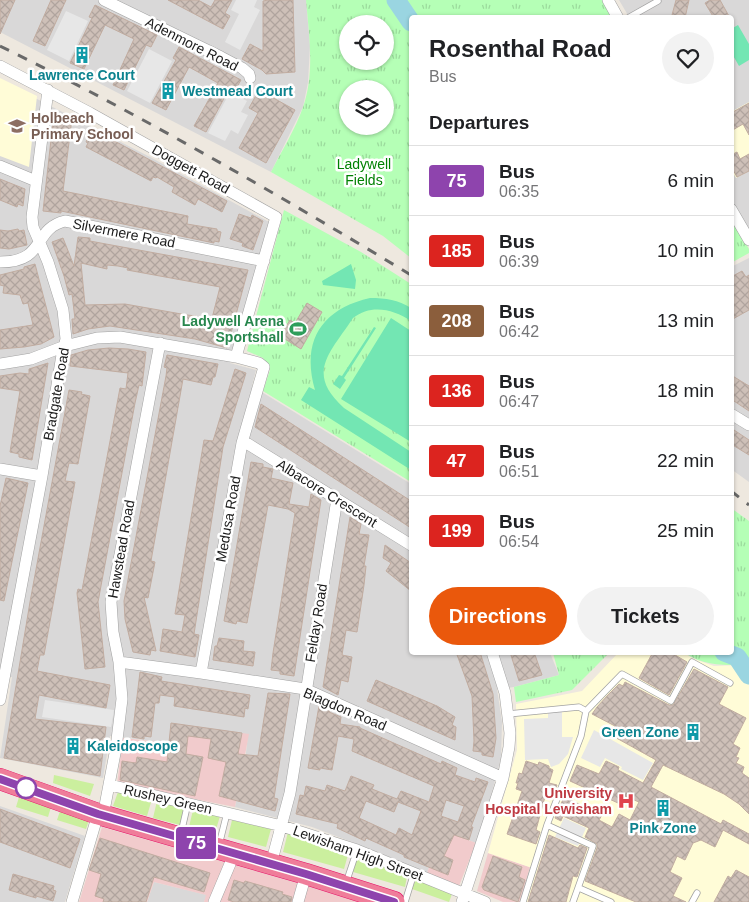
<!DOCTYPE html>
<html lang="en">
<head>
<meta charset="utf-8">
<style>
  :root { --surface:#fff; --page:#f2f2f2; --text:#202124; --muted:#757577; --line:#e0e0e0; --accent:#ea580c }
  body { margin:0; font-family:Helvetica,sans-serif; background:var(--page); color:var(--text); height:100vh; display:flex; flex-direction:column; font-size:19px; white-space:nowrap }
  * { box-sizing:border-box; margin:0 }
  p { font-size:16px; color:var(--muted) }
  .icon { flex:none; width:28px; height:28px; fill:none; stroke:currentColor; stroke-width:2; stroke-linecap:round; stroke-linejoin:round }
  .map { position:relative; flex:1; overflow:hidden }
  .side { position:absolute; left:409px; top:15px; width:325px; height:640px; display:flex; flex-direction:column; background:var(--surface); border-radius:5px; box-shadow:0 1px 4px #0004 }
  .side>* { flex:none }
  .badge { padding:0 10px; border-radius:4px; font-size:18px; line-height:32px }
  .fabs { position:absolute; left:339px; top:15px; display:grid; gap:10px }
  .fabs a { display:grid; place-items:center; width:55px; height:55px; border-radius:50%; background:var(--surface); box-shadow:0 1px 4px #0004; font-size:25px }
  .map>.badge { position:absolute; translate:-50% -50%; box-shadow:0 0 0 2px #fff }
  h2 { padding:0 20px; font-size:19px; line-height:45px }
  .round { display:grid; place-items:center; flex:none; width:52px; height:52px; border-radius:26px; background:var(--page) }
  .head { display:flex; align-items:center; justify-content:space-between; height:85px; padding:0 20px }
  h1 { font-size:24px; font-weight:800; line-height:38px }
  .cta { display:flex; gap:10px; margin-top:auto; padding:10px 20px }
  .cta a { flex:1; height:58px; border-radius:30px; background:var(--accent); color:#fff; font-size:20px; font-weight:800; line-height:58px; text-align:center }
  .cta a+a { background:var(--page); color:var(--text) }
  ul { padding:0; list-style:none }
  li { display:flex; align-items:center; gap:15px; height:70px; padding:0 20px; border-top:1px solid var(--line) }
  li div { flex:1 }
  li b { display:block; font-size:19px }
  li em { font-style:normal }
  li .badge { min-width:55px; font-weight:700; text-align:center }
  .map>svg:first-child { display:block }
  .residential { fill:#d9d8d8 }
  .commercial { fill:#f1cbcc }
  .education { fill:#fffcd7 }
  .grass { fill:#cbef9e }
  .park { fill:url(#park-tufts); fill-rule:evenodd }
  .pitch { fill:#73e6b3 }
  .parking { fill:#e7e7e7 }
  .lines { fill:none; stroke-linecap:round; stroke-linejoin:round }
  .river { stroke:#9ad5e1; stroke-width:19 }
  .building { fill:url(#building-cross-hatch); stroke:#c1aca0; fill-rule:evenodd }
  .lane-casing { stroke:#a2a2a2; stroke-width:7 }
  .street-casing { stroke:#a2a2a2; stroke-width:12 }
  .highway-casing { stroke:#e61268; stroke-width:22 }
  .lane { stroke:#fff; stroke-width:5.5 }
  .street { stroke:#fff; stroke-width:11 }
  .highway { stroke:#ef7d9a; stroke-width:21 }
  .rail { stroke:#696969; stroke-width:3; stroke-dasharray:10 10; stroke-linecap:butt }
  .line-casing { stroke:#fff; stroke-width:11 }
  .line { stroke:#8e44ad; stroke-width:8 }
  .stop-dot { fill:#fff; stroke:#8e44ad; stroke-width:2.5 }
  .labels { text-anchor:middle; stroke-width:5; stroke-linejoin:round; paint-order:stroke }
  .street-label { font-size:14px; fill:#1b1b1b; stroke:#fff }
  .culture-label { font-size:14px; font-weight:bold; fill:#0d838f; stroke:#fff }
  .education-label { font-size:14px; font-weight:bold; fill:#785e54; stroke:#fff; text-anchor:start }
  .park-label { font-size:14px; fill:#008103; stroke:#fff }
  .leisure-label { font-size:14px; font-weight:bold; fill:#27864d; stroke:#fff; text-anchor:end }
  .health-label { font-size:14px; font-weight:bold; fill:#be3a42; stroke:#fff; text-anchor:end }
</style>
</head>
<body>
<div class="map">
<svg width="749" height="902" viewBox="0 0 749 902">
  <defs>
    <pattern id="park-tufts" width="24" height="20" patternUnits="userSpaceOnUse" patternTransform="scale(1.25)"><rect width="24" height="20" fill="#b5ffb6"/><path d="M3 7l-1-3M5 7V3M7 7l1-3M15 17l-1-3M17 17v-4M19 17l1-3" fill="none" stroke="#9bda9c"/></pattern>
    <pattern id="building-cross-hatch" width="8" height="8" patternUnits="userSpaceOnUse" patternTransform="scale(1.25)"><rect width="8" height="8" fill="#cec0b8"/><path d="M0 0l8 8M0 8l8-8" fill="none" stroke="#b0a49e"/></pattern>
  </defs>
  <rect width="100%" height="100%" fill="#eee8df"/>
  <!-- residential -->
  <path class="residential" d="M0 0H306L310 46 308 82 303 107 271 172 0 32Z
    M619 0H749V235L731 203V18L629 17Z
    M0 80 152 158 269 222 230 363 256 370 252 386 411 484V652L550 653 559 675 514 687 497 689 502 722 501 758 488 807 476 843 443 830 427 873 365 847 312 827 235 807 245 762 248 734 169 743 110 736 103 778 0 758 12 677 0 676Z
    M749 258V482L731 469V267Z
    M0 806 85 836 65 902H0Z
    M154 882 207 895 204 902H147Z"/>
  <!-- commercial -->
  <path class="commercial" d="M171 723 249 734 235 807 117 784 123 738 169 743Z
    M102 827 294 882 359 902H204L206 895 154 882 147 902H79Z
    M443 830 476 843 459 886 427 873Z
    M488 853 530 867 520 902H503L477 891Z"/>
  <!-- education -->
  <path class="education" d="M0 78 37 96 29 167 0 156Z
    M749 102V171L736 178 731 170V112Z
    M618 653H684L694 659 714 666 745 665 749 680V902H526L535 869 488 853 517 750 516 704 582 691Z"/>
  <!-- grass -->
  <path class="grass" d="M54 775 94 784 90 796 53 783Z
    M118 792 152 799 147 816 113 806Z
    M19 797 51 807 48 817 16 807Z
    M157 801 184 807 180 825 153 818Z
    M193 810 220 816 215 833 189 827Z
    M60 811 89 820 86 829 57 820Z
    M232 820 271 829 266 847 228 837Z
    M288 832 349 851 344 869 283 852Z
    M358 856 407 876 405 887 353 872Z
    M416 879 452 894 449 902 412 889Z"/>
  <!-- park -->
  <path class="park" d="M306 0H604L615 17 411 18V258L383 236 271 172C281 152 296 128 303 107 315 73 309 35 306 0ZM348 24H385V61H348ZM348 89H385V126H348Z
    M284 210 361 252 411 284V482L263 391 270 370 263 358 247 351Z
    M731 218 749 249V253L731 263Z
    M731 508 749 521V681L745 665C723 665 704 666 685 653L731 652Z
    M553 653H609L572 690 516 702 514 687 559 675Z"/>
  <!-- pitch -->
  <path class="pitch" d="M738 25 749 44V60L739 66 731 52V29Z
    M351 264 356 280 355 289 323 285 322 281Z
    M370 298C386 298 398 300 411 308V321C393 309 371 304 353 318 330 353 305 373 344 408L411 452V470L301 400 309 387 315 390C301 342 321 309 370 298Z
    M391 318 411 331V442L341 399Z
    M374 327 376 328 344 378 346 380 340 389 333 384 339 375 342 376Z"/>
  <!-- parking -->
  <path class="parking" d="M236 0H257L254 7 260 10 240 50 225 42 239 14 231 10Z
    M66 11 88 21 69 61 47 50Z
    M149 49 172 61 150 103 127 91Z
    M230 92 247 101 241 112 248 115 238 134 231 130 225 141 208 133Z
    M45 700 114 710 111 727 42 717Z
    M548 712H562V737H573L568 754 559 764 551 767 548 759 525 760 524 719 548 718Z
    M594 730 653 763 643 780 621 769 622 767 605 758 600 767 581 758Z
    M564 818 586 828 578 846 555 837Z"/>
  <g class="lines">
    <!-- river -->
    <path class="river" d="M396 0 411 22
      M724 652 737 657 749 675"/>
  </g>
  <!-- building -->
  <path class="building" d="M0 0H15L0 34Z
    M51 0H66L45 46 33 41Z
    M168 0H198L211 7 215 0H232L225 13 230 16 223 29Z
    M268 0H293L295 72 266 74 262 70 242 59 250 44 263 51V1Z
    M676 0H689L685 18 672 15Z
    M710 0H720L730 18H714L705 3Z
    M95 5 157 35 151 47 146 45 124 90 113 85 134 39 105 25 84 69 70 63 92 18 89 17Z
    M179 47 241 80 234 92 229 89 206 132 194 126 218 83 189 67 166 110 152 103 176 60 173 58Z
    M259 90 295 110 266 163 239 148 258 113 249 108Z
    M749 103V135L743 124 731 131V113Z
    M54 113 66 115V117L72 118 63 191 188 216 187 224 217 229V231L221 232 219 242 214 241V243L61 211V213L43 211Z
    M92 129 227 201 222 212 198 199 195 205 172 192 174 187 157 177 156 178 153 177 151 181 86 147 88 143 86 142Z
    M737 152 740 159 749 154V171L737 177 731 166V155Z
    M0 179 25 189 23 206 18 204 17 207 0 200Z
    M239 214 251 218 252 215 263 221 253 250 242 246 243 243 230 239Z
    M18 229 19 231 24 230 27 245 9 249 0 248V230L8 231Z
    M78 237 90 238V241L106 244 248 270 227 348 195 339 110 326 88 329 73 334 72 319H75L72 294 69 295 64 276 52 242 63 238 74 266ZM81 263 107 269V265L118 266 128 268 127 270 220 287 209 330 194 327 196 316 187 315 125 304 85 305Z
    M35 264 54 337 41 344 24 347 0 349V330L33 325 28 303 23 304 20 295 3 293 4 286 0 285V275L24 269V267Z
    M742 271 746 277 749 275V310L731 320V277Z
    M307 303 322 312 301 349 280 336 290 320 295 323Z
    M109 348 128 349 146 352 142 386 139 385 135 403 98 602 105 667 85 669 77 593 78 589 82 590 120 388 126 389 128 373 70 366 71 355 88 350Z
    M167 355 218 364 215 377H213L211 385 183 379 151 561 155 562 148 598 144 597 156 651 151 650 150 655 133 652 125 619 124 601 166 376 167 368 164 367Z
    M48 363 32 460 19 457V454L10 452 20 391 0 388V376L20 373 29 374V369Z
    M235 369 246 373 223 447 194 634 199 635 195 657 160 651 163 629 182 632 185 615 175 614 204 440 213 441Z
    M731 375 749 386V411L731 399Z
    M69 390 82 392 81 394 90 396 78 464 69 463 65 481 75 482 44 655H40L37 671 110 685 106 708 39 695 35 719 106 727 100 776 4 758 30 602Z
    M261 404 411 501V528L255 427Z
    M731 428 749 440V455L731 444Z
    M251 462 263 464V467L273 469 271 478 293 483 289 504 309 507 311 494 321 500 294 676 280 674V671L271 670 273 653 295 513 288 509 268 505 247 623 237 621 236 624 224 621Z
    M6 478 28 483 4 601 0 600V506Z
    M350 517 361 524 359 534 369 535 364 566H366L364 585 357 632 346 630 342 655 352 657 348 682 341 680 338 695 323 687Z
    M385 545 411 563V591L386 571 391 563 383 558Z
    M219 638 244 641 243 651 255 652 253 666 213 660 215 646H217Z
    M456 652H480L493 694 496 738 493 757 482 755V752L473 751 474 741 472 696Z
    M510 652H534L542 675 519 681Z
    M653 652H670L687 662 669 695 639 678Z
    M694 669 728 687 719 704 746 718 733 744 740 748 736 757 739 758 736 763 744 767 742 773 749 778V814L739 804 724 794 663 765 651 787 721 824 723 820 749 834V844L723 830 715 847 701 840 693 843 685 860 677 856 670 872 682 878 673 896 686 902H636L585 881 597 848V844L585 837 589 828 563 816 561 821 555 818 564 797 602 815 599 820 612 827 619 814 630 820 639 802 622 795 618 803 570 781 577 765 599 774 606 761 619 767 618 770 643 783 656 760 611 735 615 726 592 714 597 707 607 696 619 684 623 686 625 682 669 705H673Z
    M140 672 162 677 161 681 250 695 248 709 245 708 244 717 219 713 174 706 175 697 160 695 159 703H155L151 737 144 736V739L132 737Z
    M376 680 437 706 455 717 452 725 456 727 455 740 367 701Z
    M268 693 290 694 274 798 278 799 275 811 219 796 226 762 208 758 211 739 188 736 186 754 203 757 195 796 120 780 122 761 136 763 137 757 167 762 171 723 242 733 238 754 258 756Z
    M319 706 330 710 329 712 341 717 340 724 360 727V728L441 764 442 761 457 768 455 775 475 782 476 778 488 782 471 827H473L469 840 454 835 444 856 453 860 448 875 404 857V855L366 838 365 841 337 828 338 824 296 814 300 795 304 796 306 786 325 791 327 785 345 791 351 776 374 785 372 789 397 799 401 791 429 802 434 786 352 751 354 739 338 736 332 770 320 768V770L308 768ZM446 800 464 806 458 822 441 816ZM366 801 394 812 398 802 421 811 412 835 399 828 396 835 359 818Z
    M526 761 538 765 539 762 549 766V768L553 770 549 783 557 785 553 795 546 793 536 830 540 832 536 844 507 834 522 791 516 789 518 783H516L519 773 522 774Z
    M0 809 80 839 70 868 0 842Z
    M549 835 578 848 580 845 587 848 577 877 573 876 566 902H528Z
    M100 838 210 873 204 892 154 877 146 902H103L104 899 95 896 101 874 89 870Z
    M493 856 522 867 519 877 525 880 518 902 484 890 482 887Z
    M736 870 749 877V902H714L728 876 731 878Z
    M13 874 54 886 53 890 56 891 53 901 36 896V898L9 890Z
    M234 880 244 883 245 881 283 892 282 894 292 897 291 902H234L228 900Z"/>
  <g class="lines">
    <!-- lane casing -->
    <g class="lane-casing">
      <path id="lane" d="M628 18 658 1
        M586 711 622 674 671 701 692 662 730 683
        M508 714 579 707 586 711 581 736 547 825 523 902
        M547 825 593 846 573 902
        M181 833 188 803
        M219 845 227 813
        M346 883 357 850
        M579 888 611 902
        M405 902 414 873
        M692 902 697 893"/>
    </g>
    <!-- street casing -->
    <g class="street-casing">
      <path id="street" d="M104 0 221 57 242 68 249 74 250 78
        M608 0 618 18
        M0 66 90 113 276 217 236 357
        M0 166 36 181
        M731 209 749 240
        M0 262C47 262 32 229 65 221L264 261
        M0 364 31 359 65 346 97 338 120 337 236 357 259 363 264 367 242 443 201 673
        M731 414 749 425
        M242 443 248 444 411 545
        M0 469 42 476
        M119 662 201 673 305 689 503 778
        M0 700 42 476 62 355 66 339 63 310 48 262 33 227 32 217 48 90
        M110 785 282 826 357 850 485 902
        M103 816 116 748 122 699 119 662 113 632 111 602 160 343
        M271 864 290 793 337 499
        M72 902 98 814
        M214 902 230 864 233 853
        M298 902 306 874
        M462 902 503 778 509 747 510 733 505 693 492 652"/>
    </g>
    <!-- highway casing -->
    <g class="highway-casing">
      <path id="highway" d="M0 779 98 814 306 874 394 902"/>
    </g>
    <!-- lane -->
    <use href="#lane" class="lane"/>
    <!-- street -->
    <use href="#street" class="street"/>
    <!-- highway -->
    <use href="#highway" class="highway"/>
    <!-- rail -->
    <path class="rail" d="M0 46C141 115 277 194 411 275
      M731 491 749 505"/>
  </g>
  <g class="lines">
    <!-- line casing -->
    <g class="line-casing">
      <path id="line" d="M0 779 98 814 306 874 394 902"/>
    </g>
    <!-- line -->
    <use href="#line" class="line"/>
  </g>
  <!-- icons -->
  <defs>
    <g id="building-bare" transform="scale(1.35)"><path d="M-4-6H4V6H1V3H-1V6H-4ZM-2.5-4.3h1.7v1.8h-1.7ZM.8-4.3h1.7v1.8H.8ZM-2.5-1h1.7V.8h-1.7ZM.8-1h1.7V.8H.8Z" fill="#0f9aa8" stroke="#fff" stroke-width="2.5" paint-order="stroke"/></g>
    <g id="school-bare" transform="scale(1.35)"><path d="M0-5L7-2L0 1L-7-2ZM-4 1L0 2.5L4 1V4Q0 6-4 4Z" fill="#8d6e63" stroke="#fff" stroke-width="2.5" paint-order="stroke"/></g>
    <g id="stadium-bare" transform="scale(1.35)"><path d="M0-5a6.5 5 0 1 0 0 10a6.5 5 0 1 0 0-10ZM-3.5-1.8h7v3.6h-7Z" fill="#2e9e5b" stroke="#fff" stroke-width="2.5" paint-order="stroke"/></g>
    <g id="hospital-bare" transform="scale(1.35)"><path d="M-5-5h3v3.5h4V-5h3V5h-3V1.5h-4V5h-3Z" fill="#e0444e" stroke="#fff" stroke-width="2.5" paint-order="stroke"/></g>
  </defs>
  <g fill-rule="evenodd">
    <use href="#building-bare" x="82" y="55"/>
    <use href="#building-bare" x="168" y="91"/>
    <use href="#school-bare" x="17" y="126"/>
    <use href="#stadium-bare" x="298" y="329"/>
    <use href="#building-bare" x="693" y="732"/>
    <use href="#building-bare" x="73" y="746"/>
    <use href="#hospital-bare" x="626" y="801"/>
    <use href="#building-bare" x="663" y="808"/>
  </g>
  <!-- markers -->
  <circle class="stop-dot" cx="26" cy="788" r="10"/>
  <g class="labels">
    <!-- street labels -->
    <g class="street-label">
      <text transform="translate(192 44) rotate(27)" y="5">Adenmore Road</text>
      <text transform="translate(191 169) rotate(29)" y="5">Doggett Road</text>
      <text transform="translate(124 233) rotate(11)" y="5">Silvermere Road</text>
      <text transform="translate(56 394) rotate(-80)" y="5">Bradgate Road</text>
      <text transform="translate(327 493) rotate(32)" y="5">Albacore Crescent</text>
      <text transform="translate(228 519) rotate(-80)" y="5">Medusa Road</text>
      <text transform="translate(121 549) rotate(-80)" y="5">Hawstead Road</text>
      <text transform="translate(316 623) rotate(-81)" y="5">Felday Road</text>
      <text transform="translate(345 709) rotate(23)" y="5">Blagdon Road</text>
      <text transform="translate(168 799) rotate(13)" y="5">Rushey Green</text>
      <text transform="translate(358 853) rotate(20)" y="5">Lewisham High Street</text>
    </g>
    <!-- culture labels -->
    <g class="culture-label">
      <text x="82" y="80">Lawrence Court</text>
      <text x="182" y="96" text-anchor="start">Westmead Court</text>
      <text x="679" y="737" text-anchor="end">Green Zone</text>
      <text x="87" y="751" text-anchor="start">Kaleidoscope</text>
      <text x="663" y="833">Pink Zone</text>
    </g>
    <!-- education labels -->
    <g class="education-label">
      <text x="31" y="123">Holbeach<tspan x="31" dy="16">Primary School</tspan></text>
    </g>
    <!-- park labels -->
    <g class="park-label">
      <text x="364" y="169">Ladywell<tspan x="364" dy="16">Fields</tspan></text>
    </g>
    <!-- leisure labels -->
    <g class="leisure-label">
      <text x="284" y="326">Ladywell Arena<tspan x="284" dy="16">Sportshall</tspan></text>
    </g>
    <!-- health labels -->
    <g class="health-label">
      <text x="612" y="798">University<tspan x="612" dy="16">Hospital Lewisham</tspan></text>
    </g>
  </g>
</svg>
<div class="fabs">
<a><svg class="icon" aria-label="locate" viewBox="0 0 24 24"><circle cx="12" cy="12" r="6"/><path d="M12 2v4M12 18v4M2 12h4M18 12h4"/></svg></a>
<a><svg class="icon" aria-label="layers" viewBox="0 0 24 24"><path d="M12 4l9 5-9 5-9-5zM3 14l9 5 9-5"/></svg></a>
</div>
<b class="badge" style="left:196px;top:843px;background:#8e44ad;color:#fff">75</b>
<section class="side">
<div class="head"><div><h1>Rosenthal Road</h1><p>Bus</p></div><a class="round"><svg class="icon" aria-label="heart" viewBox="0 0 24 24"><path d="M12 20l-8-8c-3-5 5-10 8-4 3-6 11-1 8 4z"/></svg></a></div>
<h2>Departures</h2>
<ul>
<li><span class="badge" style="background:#8e44ad;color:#fff">75</span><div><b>Bus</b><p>06:35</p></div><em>6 min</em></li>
<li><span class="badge" style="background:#dc241f;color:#fff">185</span><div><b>Bus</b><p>06:39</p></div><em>10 min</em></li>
<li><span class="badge" style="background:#8b5e3c;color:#fff">208</span><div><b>Bus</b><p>06:42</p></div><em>13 min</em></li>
<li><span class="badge" style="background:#dc241f;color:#fff">136</span><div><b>Bus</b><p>06:47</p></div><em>18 min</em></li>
<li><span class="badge" style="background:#dc241f;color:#fff">47</span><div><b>Bus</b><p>06:51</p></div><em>22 min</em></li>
<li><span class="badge" style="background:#dc241f;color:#fff">199</span><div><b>Bus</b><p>06:54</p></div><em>25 min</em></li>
</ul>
<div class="cta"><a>Directions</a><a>Tickets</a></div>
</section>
</div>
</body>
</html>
